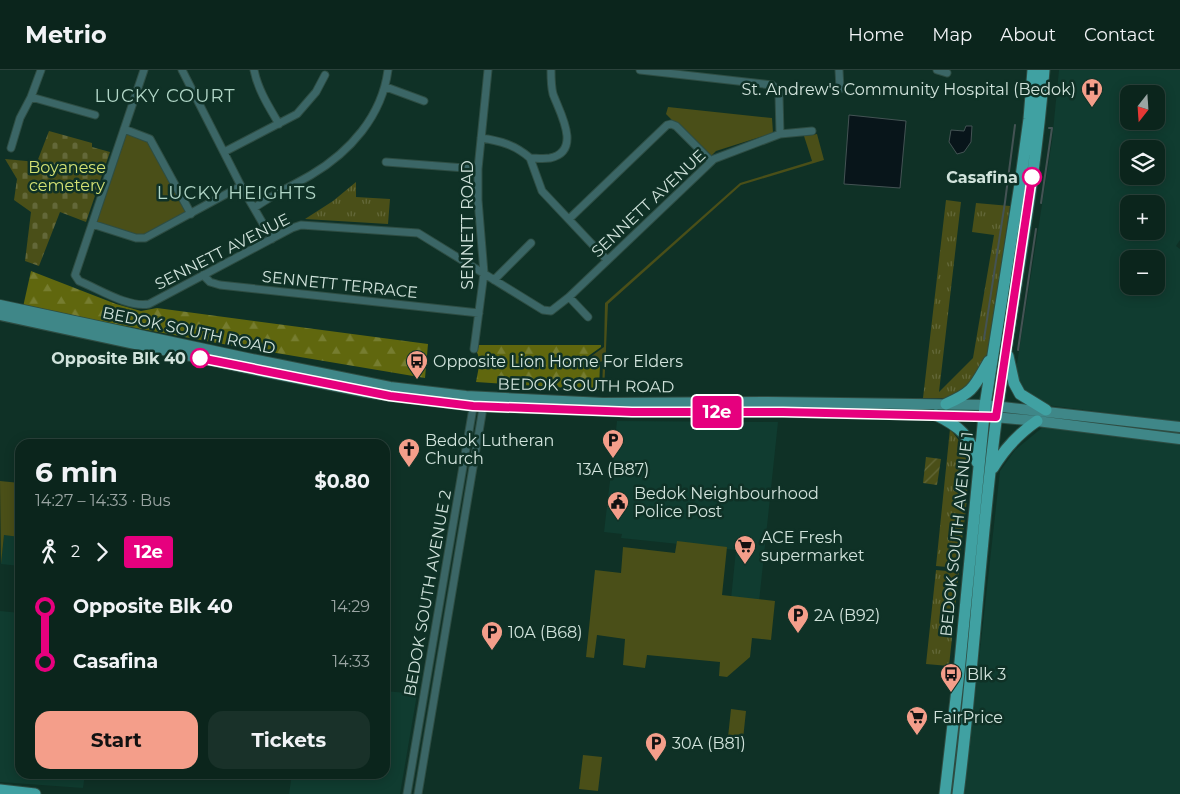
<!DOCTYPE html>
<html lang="en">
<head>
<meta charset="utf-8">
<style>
  :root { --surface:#0b251c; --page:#193129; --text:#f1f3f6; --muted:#9aa5a3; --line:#2b423b; --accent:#f49e8a }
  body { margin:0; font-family:Montserrat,sans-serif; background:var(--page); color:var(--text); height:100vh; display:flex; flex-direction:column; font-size:19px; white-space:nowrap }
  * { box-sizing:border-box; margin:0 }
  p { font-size:16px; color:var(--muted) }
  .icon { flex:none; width:28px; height:28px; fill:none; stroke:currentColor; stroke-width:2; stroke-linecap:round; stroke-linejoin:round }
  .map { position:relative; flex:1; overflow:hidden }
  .drawer { position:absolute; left:15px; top:369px; width:375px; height:340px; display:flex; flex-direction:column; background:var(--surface); border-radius:15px; box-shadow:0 2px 12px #0003,0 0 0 1px var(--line) }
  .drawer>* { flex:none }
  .badge { padding:0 10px; border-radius:4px; font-size:18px; line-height:32px }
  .needle { width:32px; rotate:197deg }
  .buttons { position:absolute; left:1120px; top:15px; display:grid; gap:10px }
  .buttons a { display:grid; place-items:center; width:45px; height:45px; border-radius:10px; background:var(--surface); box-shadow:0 2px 12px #0003,0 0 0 1px var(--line); font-size:25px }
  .map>.badge { position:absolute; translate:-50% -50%; box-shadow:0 0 0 2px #fff }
  .legs { display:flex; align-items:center; gap:8px; height:55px; padding:0 20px; font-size:16px }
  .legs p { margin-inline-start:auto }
  .overview { display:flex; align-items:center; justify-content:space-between; height:85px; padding:0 20px }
  h1 { font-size:28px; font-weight:700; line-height:38px }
  .action { display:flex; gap:10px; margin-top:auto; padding:10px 20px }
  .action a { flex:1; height:58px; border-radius:15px; background:var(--accent); color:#111; font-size:20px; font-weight:700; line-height:58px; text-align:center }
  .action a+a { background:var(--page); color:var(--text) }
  ul { padding:0 20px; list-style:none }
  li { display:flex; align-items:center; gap:18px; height:55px; font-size:19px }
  li i { display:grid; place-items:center; width:8px; height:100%; margin:0 6px; background:currentColor }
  li i::after { content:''; width:12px; height:12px; margin:-6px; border:4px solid; border-radius:50%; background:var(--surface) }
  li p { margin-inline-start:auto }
  li:first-child i { background:linear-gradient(#0000 50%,currentColor 0) }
  li:last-child i { background:linear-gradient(currentColor 50%,#0000 0) }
  header { display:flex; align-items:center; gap:30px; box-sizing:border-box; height:70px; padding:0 25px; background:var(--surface); border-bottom:1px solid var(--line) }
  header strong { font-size:24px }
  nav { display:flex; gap:28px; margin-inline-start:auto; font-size:18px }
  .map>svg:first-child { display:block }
  .built { fill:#103c30; fill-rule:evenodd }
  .grass { fill:url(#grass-tufts) }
  .forest { fill:url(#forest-firs) }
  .cemetery { fill:url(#cemetery-stones) }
  .park { fill:#4a4f18 }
  .garden { fill:url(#garden-furrows) }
  .water { fill:#08151a; stroke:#445354 }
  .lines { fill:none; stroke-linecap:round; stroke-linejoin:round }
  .stream { stroke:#445354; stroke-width:2 }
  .minor-casing { stroke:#2e4d43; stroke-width:9 }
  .secondary-casing { stroke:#2e4d43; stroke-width:12 }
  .primary-casing { stroke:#2e4d43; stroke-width:13 }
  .minor { stroke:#3b6666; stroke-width:7 }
  .secondary { stroke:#3f8788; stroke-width:10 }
  .primary { stroke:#40a1a2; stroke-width:11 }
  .line-1-casing { stroke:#fff; stroke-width:11 }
  .line-1 { stroke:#e6007e; stroke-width:8 }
  .stop-1-dot { fill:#fff; stroke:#e6007e; stroke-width:2.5 }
  .labels { text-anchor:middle; stroke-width:5; stroke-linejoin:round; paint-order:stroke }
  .poi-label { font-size:16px; fill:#d1e3dc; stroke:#0f3126; text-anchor:start }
  .park-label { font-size:16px; fill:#d4e173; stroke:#0f3126 }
  .stop-label { font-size:16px; font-weight:bold; fill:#d1e3dc; stroke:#0f3126; text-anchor:end }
  .street-label { font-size:16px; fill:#d1e3dc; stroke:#0f3126 }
  .neighbourhood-label { font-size:18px; letter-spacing:1px; fill:#b2d7c8; stroke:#0f3126 }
</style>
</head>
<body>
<header>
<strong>Metrio</strong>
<nav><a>Home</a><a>Map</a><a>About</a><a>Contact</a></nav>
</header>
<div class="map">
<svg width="1180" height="724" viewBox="0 0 1180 724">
  <defs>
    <pattern id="grass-tufts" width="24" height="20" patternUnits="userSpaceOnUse" patternTransform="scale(1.25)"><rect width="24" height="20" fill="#4a4f18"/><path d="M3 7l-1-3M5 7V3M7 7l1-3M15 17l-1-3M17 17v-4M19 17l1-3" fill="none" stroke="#636839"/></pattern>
    <pattern id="forest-firs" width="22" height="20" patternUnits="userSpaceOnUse" patternTransform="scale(1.25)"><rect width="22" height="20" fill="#60670e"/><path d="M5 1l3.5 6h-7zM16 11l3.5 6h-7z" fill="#767d30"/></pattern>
    <pattern id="cemetery-stones" width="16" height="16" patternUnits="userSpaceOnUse" patternTransform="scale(1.25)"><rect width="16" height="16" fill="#4a4f18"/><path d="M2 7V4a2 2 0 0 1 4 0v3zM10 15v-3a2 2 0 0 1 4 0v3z" fill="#636839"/></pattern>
    <pattern id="garden-furrows" width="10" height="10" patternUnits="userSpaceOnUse" patternTransform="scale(1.25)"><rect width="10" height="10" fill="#4a4f18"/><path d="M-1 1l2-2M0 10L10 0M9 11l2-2" fill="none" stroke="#636839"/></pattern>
  </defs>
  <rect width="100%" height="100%" fill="#0f3126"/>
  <!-- built -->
  <path class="built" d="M1059 0H1180V170L1176 176 1180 179V352L1046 335 1022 320 1016 300 1052 71ZM1129 24H1156V51H1129ZM1129 79H1156V106H1129ZM1129 134H1156V161H1129ZM1129 189H1156V216H1129Z
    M617 351 778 352 759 532 731 529 736 480 621 468 622 464 604 462Z
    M1043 357 1180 374V724H964L1000 401 1015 380Z
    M5 457 20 458V496L1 494Z
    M0 541 20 543V704H85L83 718 0 712Z
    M385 621 417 624 400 724H289L292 704H385Z"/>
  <!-- grass -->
  <path class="grass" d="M356 112V127L390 129 388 154 305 149 333 131Z
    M946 130 961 132 939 322 973 288 994 165 972 162 976 133 1010 136 988 285 968 316 962 321 946 328H923Z
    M950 359C955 365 960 371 963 378 974 406 962 466 958 498L936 496Z
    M936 500 959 502 949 596 926 594Z"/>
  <!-- forest -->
  <path class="forest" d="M31 201 116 234 141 241 157 238 428 274 425 308 217 273 23 237Z
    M479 275H601V277L584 289 588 297 600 294 599 320 476 312 480 291 477 282Z"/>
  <!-- cemetery -->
  <path class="cemetery" d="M49 61 92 73V77L110 82 86 152 60 142 39 196 25 191 31 142 14 130 17 109 5 89 37 92Z"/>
  <!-- park -->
  <path class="park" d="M668 37 772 48 773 63 716 81 709 88 666 44Z
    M127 63 147 69 187 143 141 166 98 154 96 151 125 64Z
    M817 64 824 90 741 115 608 234 604 323H602L603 291 589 295 586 290 604 277 605 233 740 113 812 91 804 66Z
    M0 411 20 413V467L4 465 1 494Z
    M677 471 727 477 722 525 775 531 771 570 752 568 750 587 727 607 719 606 720 592 647 585 645 598 623 595 625 569 597 565 594 588 586 587 595 500 621 503 623 477 675 483Z
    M731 639 746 641 743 669 728 667Z
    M583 685 602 687 598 721 579 719Z"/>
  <!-- garden -->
  <path class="garden" d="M926 387 941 389 937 415 923 413Z"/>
  <!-- water -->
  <path class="water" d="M849 45 906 51 900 118 844 114Z
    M966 56H972L971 72 964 82 957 84 949 72 951 60 964 61Z"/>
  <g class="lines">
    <!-- stream -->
    <path class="stream" d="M1041 133 1052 58H1049
      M984 269 1005 132 1015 55
      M1018 280 1036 159"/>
    <!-- minor casing -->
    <g class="minor-casing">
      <path id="minor" d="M144 0 75 205 79 211C99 219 128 238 149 234L292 158 301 155 418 163 543 240 551 241 569 227 714 89 780 64 812 61
        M182 0 241 116 272 169
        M254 0C258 20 269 37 279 54
        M640 0 772 15 778 20 779 25 780 64
        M839 0 840 19
        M937 0 947 3
        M386 17 424 31
        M31 27 95 45
        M124 59 150 69 191 144
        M481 68C501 71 515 75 530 88 536 88 543 89 550 88 583 81 559 41 553 24 551 16 551 8 551 0
        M11 78 20 48 31 27 41 0
        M224 82 297 44 316 22 325 5
        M530 88 542 121 607 190
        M386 92 478 99
        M254 138C272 125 292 116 311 105 350 82 382 46 388 0
        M569 149 667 55 671 54 676 56 711 91
        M92 154 136 168H145L241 116
        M203 205 210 212 220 215 479 243
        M494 210 531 173
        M569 227 588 247
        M474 279 484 203 478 130V99L488 0
        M407 724 474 332
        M418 724 484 332"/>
    </g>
    <!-- secondary casing -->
    <g class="secondary-casing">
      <path id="secondary" d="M0 235 242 287 390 317 466 326 603 333 769 332 985 335 1180 357
        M0 245 265 302 365 322 390 326 473 336 632 342H783L984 346 1037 351 1180 369"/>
    </g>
    <!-- primary casing -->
    <g class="primary-casing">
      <path id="primary" d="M1008 286 1014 313 1020 324 1046 340
        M946 334C974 322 974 317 989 291
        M936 345C959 356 971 366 977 392
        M993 398C1005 378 1018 364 1037 351
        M0 720 35 724
        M945 724 959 602 985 335 1020 114 1029 49 1033 0
        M958 724C974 598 980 470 997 344 1012 229 1035 116 1044 0"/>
    </g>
    <!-- minor -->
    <use href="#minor" class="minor"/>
    <!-- secondary -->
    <use href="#secondary" class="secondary"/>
    <!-- primary -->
    <use href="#primary" class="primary"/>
  </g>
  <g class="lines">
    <!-- line-1 casing -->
    <g class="line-1-casing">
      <path id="line-1" d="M200 288 390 326 473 336 632 342H783L996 347 1032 107"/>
    </g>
    <!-- line-1 -->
    <use href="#line-1" class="line-1"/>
  </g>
  <!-- icons -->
  <defs>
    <g id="hospital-pin" transform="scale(1.125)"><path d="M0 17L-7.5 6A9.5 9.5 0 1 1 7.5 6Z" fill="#f49e8a" stroke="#0f3126"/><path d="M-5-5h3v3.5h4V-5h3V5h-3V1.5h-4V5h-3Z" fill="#111"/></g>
    <g id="bus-pin" transform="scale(1.125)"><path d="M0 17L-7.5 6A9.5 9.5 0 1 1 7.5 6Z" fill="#f49e8a" stroke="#0f3126"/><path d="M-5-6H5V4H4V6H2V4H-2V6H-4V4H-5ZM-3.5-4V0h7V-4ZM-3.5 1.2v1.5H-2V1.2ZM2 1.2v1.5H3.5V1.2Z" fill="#111"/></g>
    <g id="parking-pin" transform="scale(1.125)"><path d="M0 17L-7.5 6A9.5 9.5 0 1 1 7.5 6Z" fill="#f49e8a" stroke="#0f3126"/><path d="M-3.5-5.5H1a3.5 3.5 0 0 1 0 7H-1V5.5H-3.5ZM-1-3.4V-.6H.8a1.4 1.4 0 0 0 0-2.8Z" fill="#111"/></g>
    <g id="church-pin" transform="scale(1.125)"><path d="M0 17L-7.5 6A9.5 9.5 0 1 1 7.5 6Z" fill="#f49e8a" stroke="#0f3126"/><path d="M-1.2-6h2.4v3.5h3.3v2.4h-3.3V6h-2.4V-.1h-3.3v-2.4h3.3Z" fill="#111"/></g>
    <g id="civic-pin" transform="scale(1.125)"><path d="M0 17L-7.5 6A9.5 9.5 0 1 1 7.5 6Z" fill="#f49e8a" stroke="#0f3126"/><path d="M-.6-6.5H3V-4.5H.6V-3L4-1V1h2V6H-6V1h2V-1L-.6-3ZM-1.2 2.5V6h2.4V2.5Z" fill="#111"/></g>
    <g id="supermarket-pin" transform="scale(1.125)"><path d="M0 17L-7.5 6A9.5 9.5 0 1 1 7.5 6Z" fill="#f49e8a" stroke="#0f3126"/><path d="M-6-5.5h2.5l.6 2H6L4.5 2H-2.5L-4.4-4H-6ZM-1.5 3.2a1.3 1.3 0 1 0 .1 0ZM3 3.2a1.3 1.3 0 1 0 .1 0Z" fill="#111"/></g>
  </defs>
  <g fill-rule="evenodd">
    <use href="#hospital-pin" x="1092" y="19"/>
    <use href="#bus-pin" x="417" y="291"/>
    <use href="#parking-pin" x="613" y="370"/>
    <use href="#church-pin" x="409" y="379"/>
    <use href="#civic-pin" x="618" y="432"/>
    <use href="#supermarket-pin" x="745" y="476"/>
    <use href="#parking-pin" x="798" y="545"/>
    <use href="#parking-pin" x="492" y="562"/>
    <use href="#bus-pin" x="951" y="604"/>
    <use href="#supermarket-pin" x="917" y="647"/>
    <use href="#parking-pin" x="656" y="673"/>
  </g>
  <!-- markers -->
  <g class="stop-1-dot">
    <circle cx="1032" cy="107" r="9"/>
    <circle cx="200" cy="288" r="9"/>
  </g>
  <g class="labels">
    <!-- poi labels -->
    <g class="poi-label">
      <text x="1076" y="25" text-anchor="end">St. Andrew's Community Hospital (Bedok)</text>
      <text x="433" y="297">Opposite Lion Home For Elders</text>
      <text x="425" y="376">Bedok Lutheran<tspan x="425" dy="18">Church</tspan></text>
      <text x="613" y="405" text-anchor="middle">13A (B87)</text>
      <text x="634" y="429">Bedok Neighbourhood<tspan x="634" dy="18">Police Post</tspan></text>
      <text x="761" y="473">ACE Fresh<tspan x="761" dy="18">supermarket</tspan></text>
      <text x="814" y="551">2A (B92)</text>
      <text x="508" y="568">10A (B68)</text>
      <text x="967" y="610">Blk 3</text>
      <text x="933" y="653">FairPrice</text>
      <text x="672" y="679">30A (B81)</text>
    </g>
    <!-- park labels -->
    <g class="park-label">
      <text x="67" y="103">Boyanese<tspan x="67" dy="18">cemetery</tspan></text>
    </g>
    <!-- stop labels -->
    <g class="stop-label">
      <text x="1018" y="113">Casafina</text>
      <text x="186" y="294">Opposite Blk 40</text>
    </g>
    <!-- street labels -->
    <g class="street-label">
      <text transform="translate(648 133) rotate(-43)" y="6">SENNETT AVENUE</text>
      <text transform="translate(467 155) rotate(-90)" y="6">SENNETT ROAD</text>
      <text transform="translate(222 181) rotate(-27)" y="6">SENNETT AVENUE</text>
      <text transform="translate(340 214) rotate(6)" y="6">SENNETT TERRACE</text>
      <text transform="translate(189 260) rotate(12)" y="6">BEDOK SOUTH ROAD</text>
      <text transform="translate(586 315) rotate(1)" y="6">BEDOK SOUTH ROAD</text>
      <text transform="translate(956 464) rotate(-84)" y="6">BEDOK SOUTH AVENUE 1</text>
      <text transform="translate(427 523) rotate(-80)" y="6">BEDOK SOUTH AVENUE 2</text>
    </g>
    <!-- neighbourhood labels -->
    <g class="neighbourhood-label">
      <text x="165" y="32">LUCKY COURT</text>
      <text x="237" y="129">LUCKY HEIGHTS</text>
    </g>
  </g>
</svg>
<div class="buttons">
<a><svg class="needle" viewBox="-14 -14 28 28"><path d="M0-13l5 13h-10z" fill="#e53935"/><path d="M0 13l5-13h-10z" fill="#9aa5a3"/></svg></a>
<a><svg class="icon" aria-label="layers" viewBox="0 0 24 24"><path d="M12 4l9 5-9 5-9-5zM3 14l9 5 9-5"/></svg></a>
<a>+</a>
<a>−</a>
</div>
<b class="badge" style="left:717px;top:342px;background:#e6007e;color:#fff">12e</b>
<section class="drawer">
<div class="overview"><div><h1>6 min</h1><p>14:27 – 14:33 · Bus</p></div><b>$0.80</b></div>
<div class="legs"><svg class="icon" aria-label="walk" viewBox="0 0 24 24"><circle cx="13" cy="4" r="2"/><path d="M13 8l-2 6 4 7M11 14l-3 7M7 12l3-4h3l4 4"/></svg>2<svg class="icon" aria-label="forward" viewBox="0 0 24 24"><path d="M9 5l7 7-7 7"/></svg><b class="badge" style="background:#e6007e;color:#fff">12e</b></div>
<ul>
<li><i style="color:#e6007e"></i><b>Opposite Blk 40</b><p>14:29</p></li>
<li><i style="color:#e6007e"></i><b>Casafina</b><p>14:33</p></li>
</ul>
<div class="action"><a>Start</a><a>Tickets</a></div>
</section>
</div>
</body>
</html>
